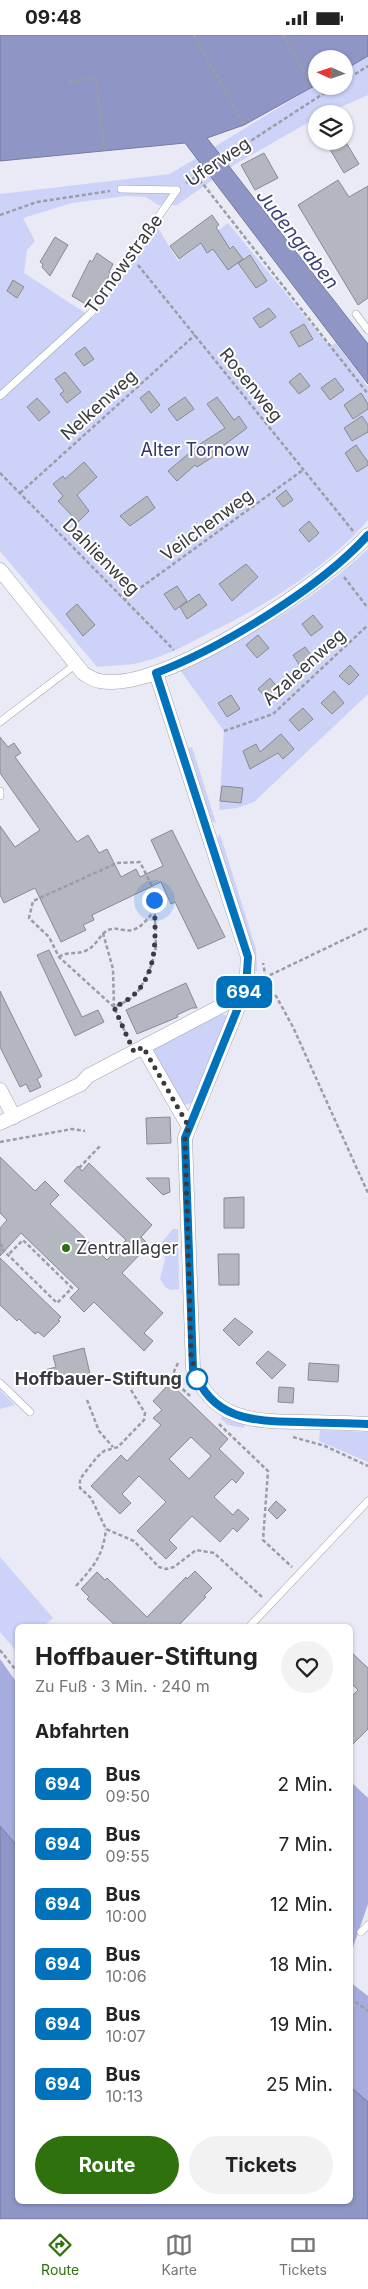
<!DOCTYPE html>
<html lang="de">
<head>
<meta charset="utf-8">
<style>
  :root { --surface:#fff; --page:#f2f2f2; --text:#222; --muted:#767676; --line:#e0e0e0; --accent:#2f710d }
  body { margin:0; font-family:Inter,sans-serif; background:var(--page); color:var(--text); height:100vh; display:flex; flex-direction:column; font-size:19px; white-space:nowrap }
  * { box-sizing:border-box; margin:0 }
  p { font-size:16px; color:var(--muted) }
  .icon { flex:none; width:28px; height:28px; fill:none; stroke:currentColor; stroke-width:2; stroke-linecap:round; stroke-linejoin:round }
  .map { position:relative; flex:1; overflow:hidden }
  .panel { position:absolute; left:15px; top:1589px; width:338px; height:580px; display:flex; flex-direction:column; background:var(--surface); border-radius:8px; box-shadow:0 1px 4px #0004 }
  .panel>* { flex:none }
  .badge { padding:0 10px; border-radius:8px; font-size:18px; line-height:32px }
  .needle { width:32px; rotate:273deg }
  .fabs { position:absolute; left:308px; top:15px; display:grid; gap:10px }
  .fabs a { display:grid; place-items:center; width:45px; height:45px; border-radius:50%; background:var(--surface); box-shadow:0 1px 4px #0004; font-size:25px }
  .you { position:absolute; width:25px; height:25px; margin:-12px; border:4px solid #fff; border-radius:50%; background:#1a73e8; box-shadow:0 0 0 8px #1a73e833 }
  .map>.badge { position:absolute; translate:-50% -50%; box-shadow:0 0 0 2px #fff }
  h2 { padding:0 20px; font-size:19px; line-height:45px }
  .round { display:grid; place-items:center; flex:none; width:52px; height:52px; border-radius:26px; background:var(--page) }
  .summary { display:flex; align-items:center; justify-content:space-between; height:85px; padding:0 20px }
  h1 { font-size:24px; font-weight:700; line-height:38px }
  .button { display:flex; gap:10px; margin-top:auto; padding:10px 20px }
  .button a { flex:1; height:58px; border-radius:30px; background:var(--accent); color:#fff; font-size:20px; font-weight:700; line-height:58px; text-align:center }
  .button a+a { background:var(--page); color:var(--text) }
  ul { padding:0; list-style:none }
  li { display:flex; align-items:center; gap:15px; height:60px; padding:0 20px }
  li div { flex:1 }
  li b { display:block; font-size:19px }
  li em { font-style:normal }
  li .badge { min-width:55px; font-weight:700; text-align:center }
  .status { display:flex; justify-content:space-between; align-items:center; height:35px; padding:0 25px; background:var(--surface); direction:ltr }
  .status svg { height:14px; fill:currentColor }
  .tab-bar { display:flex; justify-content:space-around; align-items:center; height:70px; border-top:1px solid var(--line); background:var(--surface); font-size:14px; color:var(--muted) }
  .tab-bar a { display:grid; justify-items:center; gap:2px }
  .tab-bar .active { color:var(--accent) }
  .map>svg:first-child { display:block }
  .green { fill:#ccd2f8 }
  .forest { fill:#a6adde }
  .water { fill:#8f96c6; stroke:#767a9e }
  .building { fill:#b4b6c0; stroke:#888a93; fill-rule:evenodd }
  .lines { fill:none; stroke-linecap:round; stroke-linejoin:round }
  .lane-casing { stroke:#a2a4ad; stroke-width:8 }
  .street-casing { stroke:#a2a4ad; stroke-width:15 }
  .path { stroke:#9b9ca4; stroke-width:2.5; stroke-dasharray:4 2.5; stroke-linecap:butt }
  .lane { stroke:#fff; stroke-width:7 }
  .street { stroke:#fff; stroke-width:14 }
  .line-casing { stroke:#fff; stroke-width:11 }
  .line { stroke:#0072bc; stroke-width:8 }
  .walk { stroke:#3a3a3f; stroke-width:5; stroke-dasharray:0 9 }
  .poi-dot { fill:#2f710d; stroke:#fff; stroke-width:2 }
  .stop-dot { fill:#fff; stroke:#0072bc; stroke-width:2.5 }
  .labels { text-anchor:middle; stroke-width:4; stroke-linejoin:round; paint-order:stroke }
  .street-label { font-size:18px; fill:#3a3a3f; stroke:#fff }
  .park-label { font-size:18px; fill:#323470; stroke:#fff }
  .poi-label { font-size:18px; fill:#3a3a3f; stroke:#fff; text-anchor:start }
  .stop-label { font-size:18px; font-weight:bold; fill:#3a3a3f; stroke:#fff; text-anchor:end }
  .water-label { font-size:19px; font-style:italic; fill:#3b3e7b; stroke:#fff }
</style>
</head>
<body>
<div class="status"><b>09:48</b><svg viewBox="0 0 49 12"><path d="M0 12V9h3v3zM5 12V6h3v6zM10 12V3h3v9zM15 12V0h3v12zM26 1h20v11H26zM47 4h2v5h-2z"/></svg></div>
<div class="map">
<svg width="368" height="2184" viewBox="0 0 368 2184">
  <rect width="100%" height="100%" fill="#e9eaf5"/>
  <!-- green -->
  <path class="green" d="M368 21V60L325 79H316V83L234 130 177 170H158L146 162 126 161 72 168 23 183 35 206 27 215 24 238 93 283 158 193 178 226 228 188 329 311 336 308 368 352V485C322 537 266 570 205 600 184 611 162 623 138 628 125 631 110 630 97 632L0 516V159L170 139 316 50 344 51V35Z
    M368 514V659L254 767 237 773 219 775 224 696 180 635C253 599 308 570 368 514Z
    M192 712 216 788 210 785 187 714Z
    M220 799 256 914 257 936H253L216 805Z
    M219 979 226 980 228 984 192 1068 184 1070 150 1016Z
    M173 1194H178L179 1254 170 1255 165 1252 160 1244 165 1225 162 1207Z
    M0 1355 15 1370 0 1374Z
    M222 1381 232 1386 245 1388 244 1393 228 1390 221 1384Z
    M320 1395 368 1397V1427L319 1406Z
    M0 1522 53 1583 44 1591H18L16 1616 0 1597Z"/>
  <!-- forest -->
  <path class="forest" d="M0 1624 17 1648V1812L0 1791Z
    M350 1746 368 1763V1869L350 1921Z
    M350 1947 368 1961V2067L350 2051Z"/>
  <!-- water -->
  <path class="water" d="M0 0H368V21L344 35V24H316V50L244 90 207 103 368 309V349L185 108 0 126Z
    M0 1791 18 1812V2166H350V2051L368 2067V2184H0Z"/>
  <!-- building -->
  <path class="building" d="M344 104 359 129 344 138 328 111 336 106H344Z
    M264 118 278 143 255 155 241 130Z
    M338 145 349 162 368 151V263L358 270 298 170Z
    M212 180 219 190 216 192 230 214 233 211 243 224 228 235 213 214 207 218 201 208 179 224 170 211Z
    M55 202 68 210 50 241 42 232 43 229 40 227Z
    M97 218 113 229 109 237 111 238 89 271 72 261 90 225 92 227Z
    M250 220 267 246 256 253 238 228Z
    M13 245 24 252 17 263 7 256Z
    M269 273 276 282 260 293 253 283Z
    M304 289 313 304 299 312 290 297Z
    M85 312 94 324 84 331 75 319Z
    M65 337 81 357 67 368 60 359 64 356 55 344Z
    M300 338 310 351 299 359 289 347Z
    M335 343 344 355 330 365 321 353Z
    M149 356 160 370 151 378 140 363Z
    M361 358 368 369V374L353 384 344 370Z
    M185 362 194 374 177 386 168 374Z
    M217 362 234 385 239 381 247 393 223 411 225 414 197 432 195 430 177 446 168 436 200 409 225 393 207 369Z
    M37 363 50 377 39 386 27 372Z
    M362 381 368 390V397L352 406 344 393Z
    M356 410 368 427V430L357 437 345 418Z
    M84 427 97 442 77 460 89 476 78 487 58 466 63 461 53 449 63 441 65 444Z
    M286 455 293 465 283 472 276 463Z
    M147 461 155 473 130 491 120 481Z
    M309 486 319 498 309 507 299 495Z
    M246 529 258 542 232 566 219 549Z
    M177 551 187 566 175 575 164 559Z
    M199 559 207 570 187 584 180 572Z
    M77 569 95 590 83 601 66 579Z
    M313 580 323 592 311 601 302 589Z
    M258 600 269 613 257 623 246 610Z
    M305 612 313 623 300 631 293 620Z
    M350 630 359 640 349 650 339 641Z
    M270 643 277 652 265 662 258 654Z
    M334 656 344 668 332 679 321 668Z
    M231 660 240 674 227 682 218 668Z
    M303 673 313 684 299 696 289 685Z
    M281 699 294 714 283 724 278 718 250 734 243 716 256 709 260 717Z
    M0 702 8 712 14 708 21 718 15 722 77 807 88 800 99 818 107 814 121 842 136 834 140 842 163 831 151 805 172 795 225 902 198 914 175 867 171 869 161 847 92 880 94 885 83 890 86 895 61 907 35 853 4 868 0 860V791L15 812 40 795 0 738Z
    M222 751 243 753 241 768 220 766Z
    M49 915 82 982 98 975 104 987 75 1001 37 920Z
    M186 948 197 973H192L177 980 178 982 137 999 126 975Z
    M0 956 42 1041 37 1044 41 1052 30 1057 26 1049 20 1052 0 1012Z
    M170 1082 171 1108 147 1109 146 1083Z
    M0 1122 35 1156 45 1146 59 1160 50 1169 107 1225 126 1205 64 1146 78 1131 82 1136 89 1128 152 1190 141 1202 147 1208 142 1212 145 1214 122 1238 163 1278 144 1298 153 1306 144 1316 94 1267 84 1277 70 1263 79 1254 21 1198 0 1221V1193L7 1185 0 1178Z
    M146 1143H169L170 1157 163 1160Z
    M244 1162V1193H224V1163Z
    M218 1219H239V1250H219Z
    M0 1223 61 1282 58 1285 60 1286 44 1302 38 1297 35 1299 19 1284 17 1286 0 1270Z
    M235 1283 253 1297 239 1311 223 1295Z
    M84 1313 90 1339 45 1351 41 1336 56 1332 53 1321Z
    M268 1316 286 1330 272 1344 256 1328Z
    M309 1328 339 1330 338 1347 308 1345Z
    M170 1348 228 1404 219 1414 244 1438 236 1448 232 1444 214 1462 233 1480 238 1474 249 1484 237 1497 233 1493 220 1507 192 1481 169 1505 177 1513 166 1524 137 1496 166 1467 139 1441 122 1459 131 1468 120 1479 91 1451 121 1420 127 1426 161 1390 153 1383 162 1375 153 1366ZM191 1402 211 1421 189 1444 169 1424Z
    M279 1352 294 1353 293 1368 278 1367Z
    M276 1466 286 1475 277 1484 268 1475Z
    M195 1536 212 1553 204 1561 206 1562 178 1591H116L87 1564 89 1562 81 1554 97 1537 105 1545 107 1543 147 1582 186 1542 187 1544Z
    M350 1616 368 1633V1694L350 1712V1663L358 1655 350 1647Z"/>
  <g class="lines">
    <!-- lane casing -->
    <g class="lane-casing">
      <path id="lane" d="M121 154 177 155
        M356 279 368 295
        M0 361 91 278 177 155
        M0 687 76 629
        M0 756V761
        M0 1348 30 1377
        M250 1591 368 1466
        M361 1897 368 1890"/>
    </g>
    <!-- street casing -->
    <g class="street-casing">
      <path id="street" d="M0 535 83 638C88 641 93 645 100 646 163 659 326 547 368 500
        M156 638 248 922 246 953 185 1103 193 1333C212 1385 251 1386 299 1387 322 1387 345 1388 368 1389
        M143 1012 189 1092
        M0 1055 14 1082
        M0 1088 81 1049 88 1041 242 960"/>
    </g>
    <!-- path -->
    <path class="path" d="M194 0 244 90
      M283 0 313 52
      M344 46 368 31
      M69 47 96 43 104 114
      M194 141 203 149 368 359
      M186 148 335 51
      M0 180 37 167 110 156
      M138 230 353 496
      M0 438 174 615
      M20 458 195 300
      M344 542 368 573
      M125 564 303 435
      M224 696 273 679 368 590
      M103 898 113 934 114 972 129 965 140 954 152 929 156 912 154 855 140 827 117 828 33 866 29 883 49 902 59 922 114 972 128 1004
      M59 922C67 916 76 920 85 916 96 912 99 900 108 895 114 893 118 894 124 895 139 898 146 885 155 875
      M264 943 368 893
      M264 953 276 961 293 992 368 1158
      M257 967C267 956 266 941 263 928
      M0 1107 72 1094 85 1096
      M79 1133 100 1111
      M0 1209 3 1212
      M2 1214 57 1268 72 1253 23 1205 8 1220
      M178 1328 171 1343 190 1361
      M131 1355 145 1378 144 1385 118 1412 104 1416 97 1422 80 1444V1453L91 1463 106 1494 134 1506 159 1532 166 1534 174 1532 196 1515 214 1518 262 1562
      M87 1365 99 1396 113 1412
      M219 1389 268 1436 263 1505 292 1532
      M293 1402 325 1411 368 1431
      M76 1551C94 1531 103 1521 106 1494
      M0 1615 18 1638
      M350 1963 368 1976"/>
    <!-- lane -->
    <use href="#lane" class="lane"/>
    <!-- street -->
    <use href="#street" class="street"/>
  </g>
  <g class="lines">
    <!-- line casing -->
    <g class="line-casing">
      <path id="line" d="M368 500C320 553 223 612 156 638L248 922 246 953 185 1103 193 1334C212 1385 251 1386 299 1387 322 1388 345 1388 368 1389"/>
    </g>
    <!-- line -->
    <use href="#line" class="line"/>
    <!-- walk -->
    <path class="walk" d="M154 865C156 906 160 953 114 972L134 1017 143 1012 189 1092 185 1103 191 1320 198 1348 197 1344"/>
  </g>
  <!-- markers -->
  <circle class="poi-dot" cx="66" cy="1213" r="5"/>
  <circle class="stop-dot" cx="197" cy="1344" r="10"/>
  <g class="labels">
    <!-- street labels -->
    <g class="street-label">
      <text transform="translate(218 127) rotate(-34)" y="6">Uferweg</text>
      <text transform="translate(124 229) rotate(-54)" y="6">Tornowstraße</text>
      <text transform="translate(251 350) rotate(51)" y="6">Rosenweg</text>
      <text transform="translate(99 370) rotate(-42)" y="6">Nelkenweg</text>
      <text transform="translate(207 490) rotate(-36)" y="6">Veilchenweg</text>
      <text transform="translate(101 522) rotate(45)" y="6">Dahlienweg</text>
      <text transform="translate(304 632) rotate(-42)" y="6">Azaleenweg</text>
    </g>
    <!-- park labels -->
    <g class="park-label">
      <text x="195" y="421">Alter Tornow</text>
    </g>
    <!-- poi labels -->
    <g class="poi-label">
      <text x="76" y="1219">Zentrallager</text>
    </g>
    <!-- stop labels -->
    <g class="stop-label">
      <text x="182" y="1350">Hoffbauer-Stiftung</text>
    </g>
    <!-- water labels -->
    <g class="water-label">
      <text transform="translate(298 204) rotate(52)" y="7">Judengraben</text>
    </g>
  </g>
</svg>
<div class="fabs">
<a><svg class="needle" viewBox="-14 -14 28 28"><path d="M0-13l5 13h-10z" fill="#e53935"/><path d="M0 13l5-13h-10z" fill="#767676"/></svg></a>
<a><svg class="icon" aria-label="layers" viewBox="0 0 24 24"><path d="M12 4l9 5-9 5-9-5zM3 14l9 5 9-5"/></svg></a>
</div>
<div class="you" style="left:154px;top:865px"></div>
<b class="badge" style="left:244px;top:957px;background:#0072bc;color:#fff">694</b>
<section class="panel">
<div class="summary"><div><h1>Hoffbauer-Stiftung</h1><p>Zu Fuß · 3 Min. · 240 m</p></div><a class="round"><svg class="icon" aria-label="heart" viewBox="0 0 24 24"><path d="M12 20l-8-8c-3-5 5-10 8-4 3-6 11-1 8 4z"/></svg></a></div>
<h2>Abfahrten</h2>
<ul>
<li><span class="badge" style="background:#0072bc;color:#fff">694</span><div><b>Bus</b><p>09:50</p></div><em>2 Min.</em></li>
<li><span class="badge" style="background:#0072bc;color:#fff">694</span><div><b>Bus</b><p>09:55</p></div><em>7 Min.</em></li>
<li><span class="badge" style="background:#0072bc;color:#fff">694</span><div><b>Bus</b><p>10:00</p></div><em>12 Min.</em></li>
<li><span class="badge" style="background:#0072bc;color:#fff">694</span><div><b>Bus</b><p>10:06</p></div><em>18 Min.</em></li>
<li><span class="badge" style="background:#0072bc;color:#fff">694</span><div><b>Bus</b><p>10:07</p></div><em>19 Min.</em></li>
<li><span class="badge" style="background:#0072bc;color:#fff">694</span><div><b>Bus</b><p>10:13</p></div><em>25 Min.</em></li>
</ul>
<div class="button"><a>Route</a><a>Tickets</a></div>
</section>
</div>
<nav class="tab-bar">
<a class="active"><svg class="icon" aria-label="directions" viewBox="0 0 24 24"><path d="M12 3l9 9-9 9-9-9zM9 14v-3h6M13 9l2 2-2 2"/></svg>Route</a>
<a><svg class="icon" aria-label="map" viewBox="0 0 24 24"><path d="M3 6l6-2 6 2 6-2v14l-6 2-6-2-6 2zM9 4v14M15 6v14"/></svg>Karte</a>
<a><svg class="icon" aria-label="tickets" viewBox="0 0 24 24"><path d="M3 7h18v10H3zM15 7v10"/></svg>Tickets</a>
</nav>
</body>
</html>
